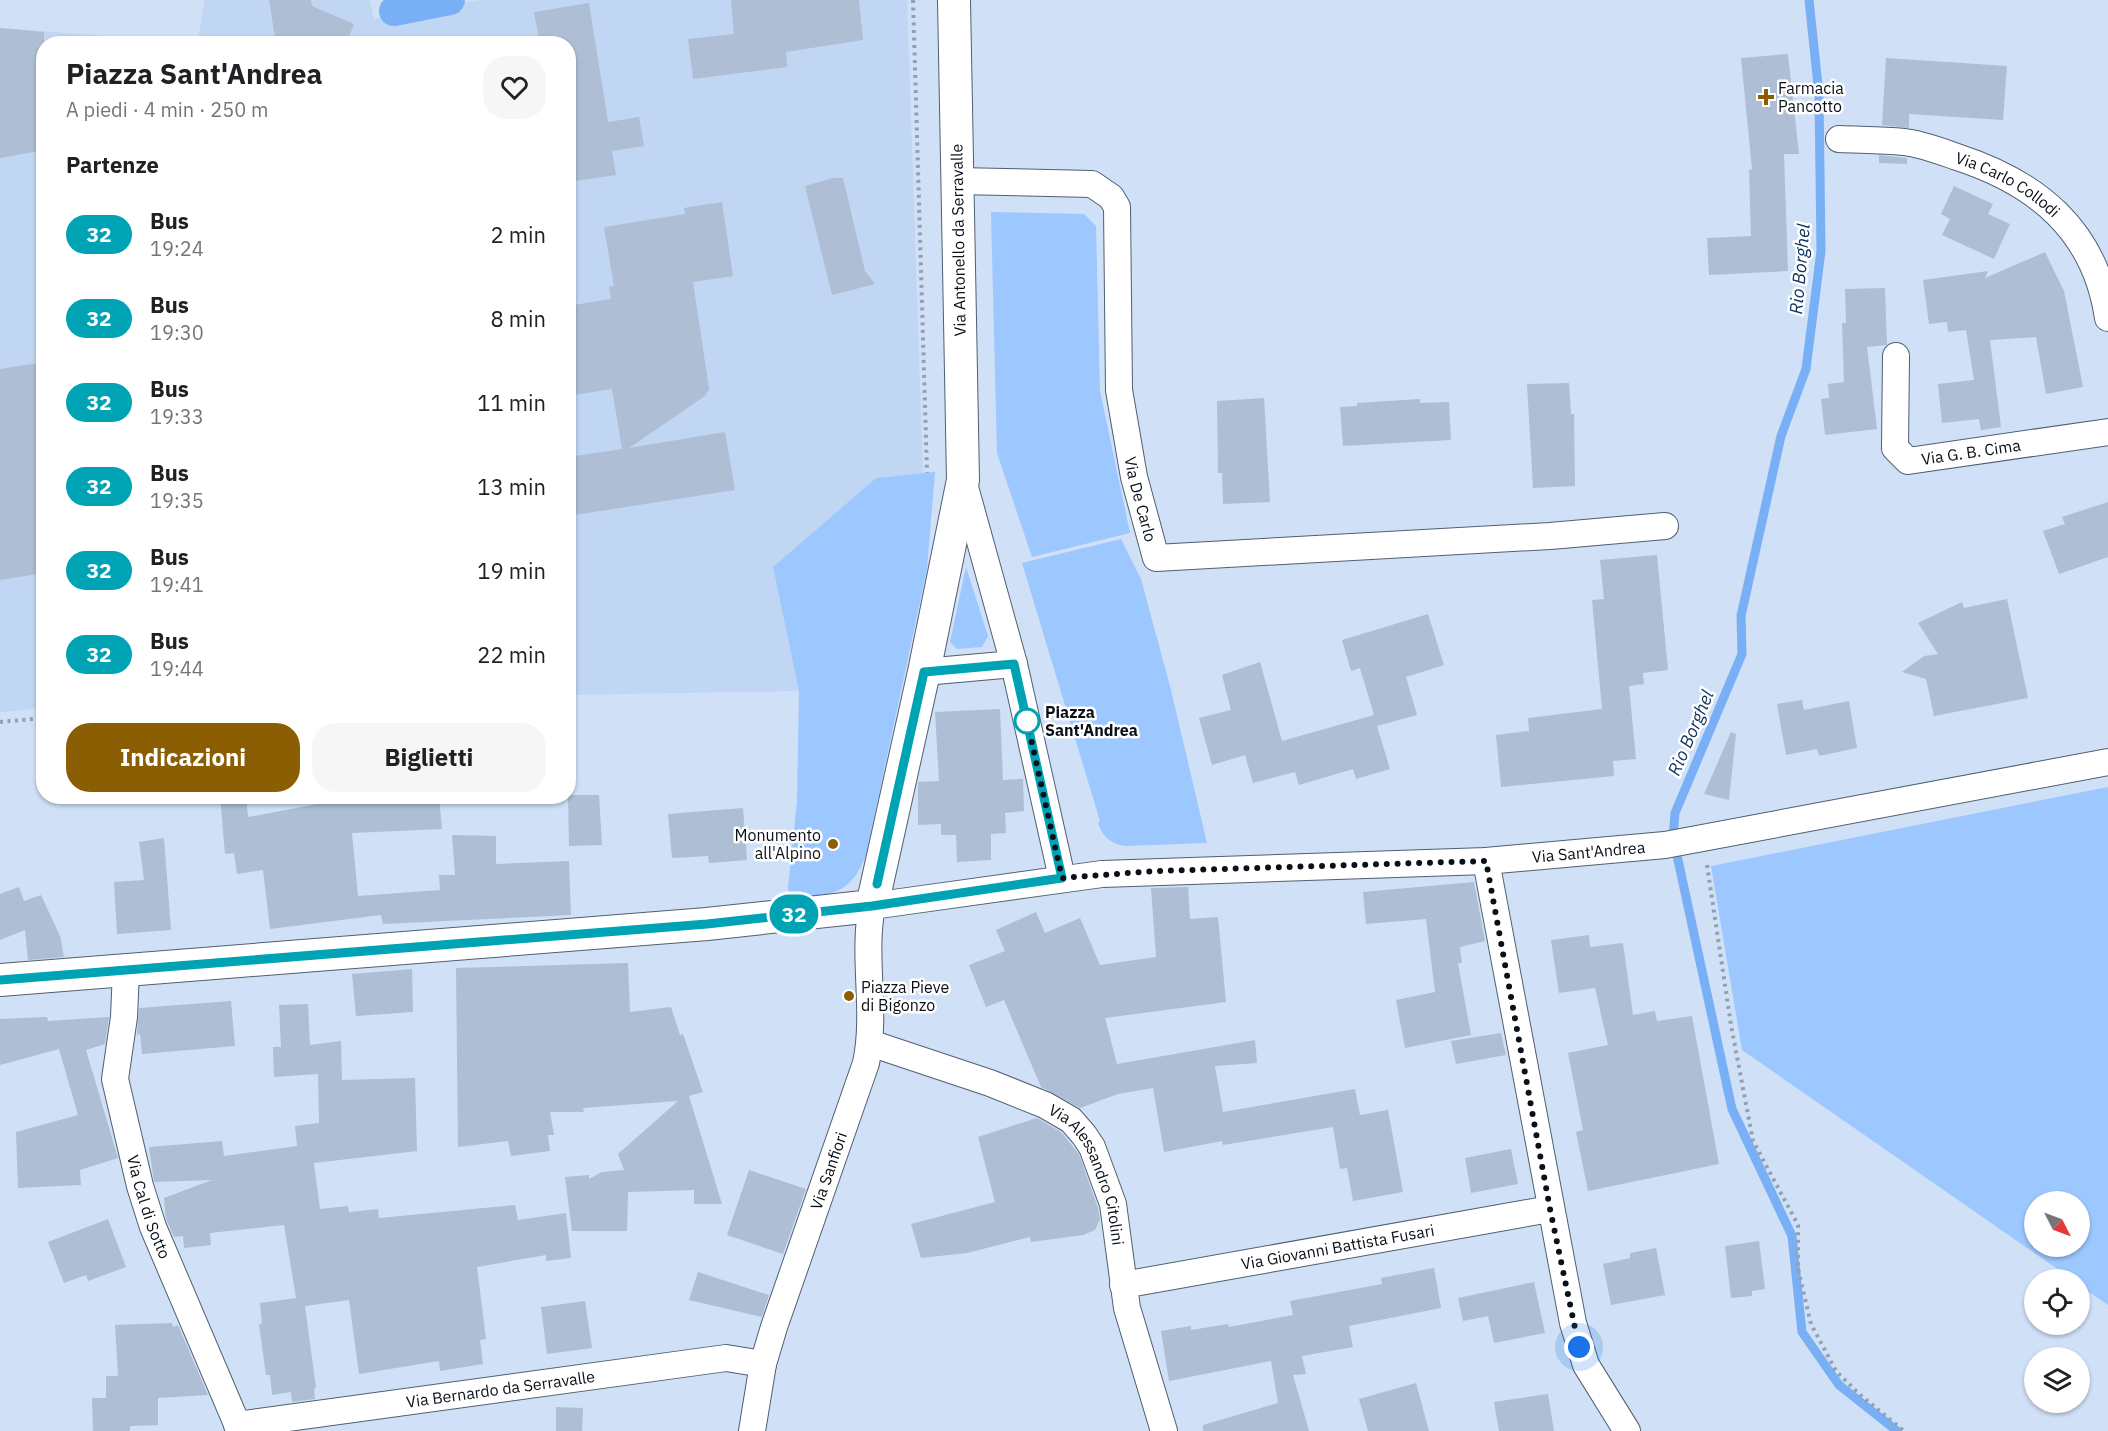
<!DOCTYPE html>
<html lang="it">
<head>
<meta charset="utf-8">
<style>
  :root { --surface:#fff; --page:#f6f6f6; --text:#202124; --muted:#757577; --accent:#8c5e03 }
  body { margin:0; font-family:"IBM Plex Sans",sans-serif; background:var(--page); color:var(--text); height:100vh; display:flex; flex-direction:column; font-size:22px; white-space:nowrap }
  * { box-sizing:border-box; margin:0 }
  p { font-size:20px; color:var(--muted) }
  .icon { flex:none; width:33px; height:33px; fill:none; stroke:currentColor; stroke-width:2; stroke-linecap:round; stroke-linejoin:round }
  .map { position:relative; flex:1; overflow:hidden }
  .side { position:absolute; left:36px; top:36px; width:540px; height:768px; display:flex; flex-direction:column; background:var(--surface); border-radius:24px; box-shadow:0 2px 4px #0004 }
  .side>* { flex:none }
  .badge { padding:0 12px; border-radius:20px; font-size:21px; line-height:39px }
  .needle { width:39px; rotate:132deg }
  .controls { position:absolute; left:2024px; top:1191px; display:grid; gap:12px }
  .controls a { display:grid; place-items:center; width:66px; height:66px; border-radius:50%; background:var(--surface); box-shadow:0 2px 4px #0004; font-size:30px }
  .you { position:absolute; width:30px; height:30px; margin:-15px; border:4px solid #fff; border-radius:50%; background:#1a73e8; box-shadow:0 0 0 9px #1a73e833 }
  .map>.badge { position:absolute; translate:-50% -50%; box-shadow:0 0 0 3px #fff }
  h2 { padding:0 30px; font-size:22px; line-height:54px }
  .round { display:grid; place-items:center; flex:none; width:63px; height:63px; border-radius:24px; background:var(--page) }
  .summary { display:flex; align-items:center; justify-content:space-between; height:102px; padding:0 30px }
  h1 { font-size:28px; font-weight:700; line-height:45px }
  .button { display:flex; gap:12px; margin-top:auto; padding:12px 30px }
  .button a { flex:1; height:69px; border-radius:24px; background:var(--accent); color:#fff; font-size:24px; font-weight:700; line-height:69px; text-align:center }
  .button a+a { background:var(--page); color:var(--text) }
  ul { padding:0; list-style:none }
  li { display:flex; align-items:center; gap:18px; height:84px; padding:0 30px }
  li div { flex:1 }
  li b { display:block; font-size:22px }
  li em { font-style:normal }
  li .badge { min-width:66px; font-weight:700; text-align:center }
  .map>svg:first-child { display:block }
  .built { fill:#c1d6f2 }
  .green { fill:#9cc7ff; fill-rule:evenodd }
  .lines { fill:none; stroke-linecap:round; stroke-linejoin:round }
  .stream { stroke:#79aff5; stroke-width:9 }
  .canal { stroke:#79aff5; stroke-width:30 }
  .building { fill:#aebed4 }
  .minor-casing { stroke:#505f71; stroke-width:28 }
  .tertiary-casing { stroke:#505f71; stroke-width:34 }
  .path { stroke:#93a0b1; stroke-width:4; stroke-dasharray:3 4.5; stroke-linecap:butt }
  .minor { stroke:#fff; stroke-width:26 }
  .tertiary { stroke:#fff; stroke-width:32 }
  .line-casing { stroke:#fff; stroke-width:14 }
  .line { stroke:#00a3b4; stroke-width:9 }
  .walk { stroke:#0b1018; stroke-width:6; stroke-dasharray:0 10.8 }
  .poi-dot { fill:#8c5e03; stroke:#fff; stroke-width:2 }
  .stop-dot { fill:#fff; stroke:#00a3b4; stroke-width:3 }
  .labels { text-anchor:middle; stroke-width:5; stroke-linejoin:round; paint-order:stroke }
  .poi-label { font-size:16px; fill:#0b1018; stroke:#fff; text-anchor:start }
  .street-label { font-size:16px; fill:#0b1018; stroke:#fff }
  .stop-label { font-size:16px; font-weight:bold; fill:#0b1018; stroke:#fff; text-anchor:start }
  .water-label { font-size:18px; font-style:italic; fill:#0d315d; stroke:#fff }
</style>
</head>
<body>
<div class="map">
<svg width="2108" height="1431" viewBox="0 0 2108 1431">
  <rect width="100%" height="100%" fill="#d0e0f6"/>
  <!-- built -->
  <path class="built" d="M205 0H370L374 19 479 0H907L923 473 876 478 773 567 799 691 569 695 568 44H44L43 708 0 712V28L170 41 198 39Z"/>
  <!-- green -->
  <path class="green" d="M991 212 1084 214 1096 226 1100 391 1130 533 1032 557 997 453Z
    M935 472 927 569 866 855C850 896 831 895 790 899L788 887 797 801 799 691 773 567 876 478Z
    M1121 539 1141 579 1171 690 1207 843 1125 846C1109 843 1102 836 1098 822L1100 821 1022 563Z
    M966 567 988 636 982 647 957 649 950 642Z
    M2108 787V1305L2079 1285V1280L2072 1279 1742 1050 1711 866ZM2034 1202H2079V1246H2034Z"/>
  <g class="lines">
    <!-- stream -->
    <path class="stream" d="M1809 0 1819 95 1821 251 1806 369 1781 436 1741 616 1742 654 1675 813 1673 837 1732 1109 1792 1236 1802 1332 1839 1385 1897 1431"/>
    <!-- canal -->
    <path class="canal" d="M394 11 450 0"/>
  </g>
  <!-- building -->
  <path class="building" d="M269 0H311L312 6 354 24 346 44H276Z
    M731 0H859L863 40 786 52 787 67 693 79 688 39 734 34Z
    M589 3 608 122 639 117 644 146 612 151 616 175 568 182V44H540L534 12Z
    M0 28 44 32V150L0 158Z
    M1788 54 1799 154H1784L1788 271 1709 275 1707 238 1751 236 1749 170 1752 169 1741 58Z
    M1886 58 2007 66 2003 120 1909 114V128L1882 125Z
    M1879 155 1907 158V164L1879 163Z
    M833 178H843L865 271 875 284 832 295 805 186Z
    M1954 186 1993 204 1988 214 2010 224 1994 259 1942 235 1950 219 1941 214Z
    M722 202 733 276 693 282 709 389 705 396 629 448 725 432 735 490 568 516V457L622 449 612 389 568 396V306L611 299 609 287 614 286 604 227 685 214 684 208Z
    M2045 252 2064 291 2083 387 2046 394 2036 337 1990 340 2001 427 1981 430 1979 419 1942 423 1938 384 1974 380 1966 330 1948 332 1947 322 1929 324 1923 280 1988 271 1985 278Z
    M1885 288 1887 345 1867 347 1877 429 1825 435 1821 399 1829 398 1828 384 1844 382 1842 323H1846L1845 289Z
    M44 362V573L0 580V369Z
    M1569 383 1571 414H1574L1575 486 1533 488 1527 384Z
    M1264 398 1270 502 1223 504 1222 473H1218L1217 401Z
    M1420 399V403L1449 402 1451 440 1343 446 1340 407 1357 406V403Z
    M2108 502V557L2059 574 2043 531 2065 524 2062 517Z
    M1657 555 1668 670 1643 673 1644 684 1629 686 1636 759 1613 761 1614 776 1501 787 1496 735 1529 731 1528 718 1602 709 1592 600 1604 599 1600 560Z
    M2007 599 2028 698 1934 716 1926 679 1902 672 1924 656 1938 654 1918 623 1962 602 1964 608Z
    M1428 614 1444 665 1406 677 1417 715 1377 726 1390 769 1356 779 1353 769 1299 785 1295 772 1253 783 1245 755 1212 765 1199 718 1231 710 1222 675 1260 662 1282 741 1374 715 1360 668 1351 671 1342 640Z
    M1802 700 1804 710 1849 701 1857 748 1819 756 1817 749 1786 755 1777 704Z
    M1000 709 1003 780 1023 779 1024 811 1005 813 1006 833 991 834V860L957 862 956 835H941V824L918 825V782L939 781 935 712Z
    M1731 732 1736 734 1729 800 1704 794Z
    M568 795H599L602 845 569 846Z
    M220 796H246L248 817 360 796H439L442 829 352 833 358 896 440 890 439 875H455L452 835 496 836V864L569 861 571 915 383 924 381 915 270 929 263 870 237 874 234 853 225 854Z
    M743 808 747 860 709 863 708 856 672 858 668 814Z
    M164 838 171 930 117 934 114 882 144 880 139 842Z
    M1474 882 1485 941 1460 947 1462 963H1458L1471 1035 1405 1048 1396 1000 1435 992 1426 919 1366 924 1363 892Z
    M19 887 24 901 41 895 60 936 64 957 28 960 25 930 0 940V894Z
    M1188 887 1190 919 1218 917 1226 1002 1105 1018 1117 1064 1255 1040 1257 1063 1215 1066 1223 1112 1355 1089 1360 1115 1388 1110 1403 1192 1353 1201 1347 1168 1340 1169 1333 1127 1223 1145 1222 1141 1164 1152 1153 1088 1118 1094 1080 1108 1041 1087 1004 1000 986 1007 969 965 1005 951 996 930 1036 912 1045 933 1080 918 1100 965 1156 957 1151 888Z
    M1589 935 1590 947 1623 943 1633 1015 1655 1011 1657 1021 1692 1016 1719 1164 1588 1191 1576 1132 1583 1130 1568 1053 1608 1045 1595 988 1559 993 1551 940Z
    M628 963 630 1012 671 1007 680 1035 683 1034 703 1092 689 1096 722 1204H694V1190L628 1192 627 1231H572L565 1177 589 1175V1179L602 1172 624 1170 618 1154 678 1101 583 1108 584 1112H550L554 1135H548L550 1151 511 1156 508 1141 458 1147 456 968Z
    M412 969 413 1012 356 1016 352 974Z
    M231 1001 235 1046 142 1054 140 1034 137 1035 139 1008Z
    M308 1004 310 1045 341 1041 342 1080 415 1078 417 1151 314 1163 320 1209 348 1206 349 1212 378 1209 379 1218 515 1205 518 1220 566 1213 571 1258 546 1261V1255L477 1267 486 1339 480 1340 483 1364 440 1371 439 1361 359 1374 349 1300 305 1306 316 1388 314 1389 315 1399 292 1402 291 1392 272 1395 270 1375H266L259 1324H262L260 1303 296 1298 284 1225 210 1233 211 1245 184 1248 183 1236 174 1237 166 1219 164 1198 212 1180 154 1182 149 1147 222 1141 224 1156 297 1146 295 1126 319 1123 318 1074 274 1077 273 1047H281L279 1005Z
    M47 1017 48 1021 109 1017 105 1044 86 1050 118 1158 80 1170 81 1185 18 1188 16 1132 78 1115 59 1049 0 1065V1019Z
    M1501 1033 1506 1055 1456 1064 1451 1041Z
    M1037 1118 1061 1132 1079 1154 1098 1208 1100 1219 1095 1230 1083 1235 1031 1242 1030 1237 967 1253 921 1258 911 1224 995 1202 978 1137Z
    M1511 1149 1518 1184 1471 1193 1465 1158Z
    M749 1170 806 1189 783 1254 727 1235Z
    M108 1219 126 1267 88 1281 86 1275 64 1283 48 1242Z
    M1759 1241 1765 1289 1752 1291V1296L1731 1298 1725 1246Z
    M1656 1248 1665 1295 1611 1305 1603 1264 1630 1258V1253Z
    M1434 1268 1441 1308 1349 1326 1353 1347 1302 1356 1306 1374 1293 1375 1309 1431H1203V1425L1278 1403 1271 1361 1169 1381 1161 1331 1191 1326V1330L1228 1324 1229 1327 1293 1315 1290 1301 1382 1284 1381 1278Z
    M698 1272 769 1295 762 1317 689 1300Z
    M1534 1282 1545 1333 1494 1343 1488 1316 1463 1321 1458 1298Z
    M585 1301 592 1348 547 1354 541 1307Z
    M172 1323 173 1327 178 1325 208 1395 158 1398V1425L130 1426V1431H93L92 1398H106V1376H118L115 1325Z
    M1416 1383 1429 1431H1368L1359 1399Z
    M1548 1394 1554 1431H1499L1494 1402Z
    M556 1407 583 1408 582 1431H556Z"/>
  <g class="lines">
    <!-- minor casing -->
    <g class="minor-casing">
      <g id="minor">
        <path id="s1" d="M1839 139C1861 140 1883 140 1904 142 1922 144 1940 151 1957 157 2037 183 2095 230 2108 318"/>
        <path id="s2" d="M957 181 1092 184 1111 197 1117 207 1119 390 1134 477 1156 558 1550 536 1665 526"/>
        <path id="s3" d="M1896 356 1895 448 1908 461 2108 432"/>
        <path d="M963 480 1014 664 1062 878"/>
        <path d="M924 672 1014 664"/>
        <path d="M1486 861 1573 1323 1586 1365 1627 1431"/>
        <path id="s4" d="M126 970 124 1017 115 1079 140 1186 153 1227 240 1431"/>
        <path id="s5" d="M870 1043 990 1083 1045 1105 1071 1120 1084 1135 1092 1147 1113 1204 1127 1308 1164 1431"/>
        <path id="s6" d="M1123 1285 1550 1209"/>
        <path id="s7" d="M237 1425 726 1358 763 1364"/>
        <path id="s8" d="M752 1431 763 1364 774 1327 866 1063C877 1011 862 958 872 906L1102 874 1486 861 1665 845 2108 762"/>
      </g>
    </g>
    <!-- tertiary casing -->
    <g class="tertiary-casing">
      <path id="tertiary" d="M0 980 707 924 872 906 924 672 963 480 954 0"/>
    </g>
    <!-- path -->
    <path class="path" d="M913 0 927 473
      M0 722 44 718
      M1707 865 1731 1025 1753 1141 1798 1225V1269L1811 1324 1836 1371 1859 1394 1904 1431"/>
    <!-- minor -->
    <use href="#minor" class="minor"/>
    <!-- tertiary -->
    <use href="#tertiary" class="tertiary"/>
  </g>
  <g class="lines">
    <!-- line casing -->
    <g class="line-casing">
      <path id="line" d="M0 980 707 924 872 906 1062 878 1014 664 924 672 877 884"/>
    </g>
    <!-- line -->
    <use href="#line" class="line"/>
    <!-- walk -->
    <path class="walk" d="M1027 721 1062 878 1156 871 1486 861 1550 1209 1579 1347"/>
  </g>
  <!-- markers -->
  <g class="poi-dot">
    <path d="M1763 88h6v6h6v6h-6v6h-6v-6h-6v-6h6z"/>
    <circle cx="833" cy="844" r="6"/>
    <circle cx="849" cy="996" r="6"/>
  </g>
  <circle class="stop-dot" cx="1027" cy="721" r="12"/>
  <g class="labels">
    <!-- poi labels -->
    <g class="poi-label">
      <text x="1778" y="94">Farmacia<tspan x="1778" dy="18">Pancotto</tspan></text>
      <text x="821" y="841" text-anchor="end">Monumento<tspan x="821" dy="18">all'Alpino</tspan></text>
      <text x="861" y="993">Piazza Pieve<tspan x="861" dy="18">di Bigonzo</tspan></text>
    </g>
    <!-- street labels -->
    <g class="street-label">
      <text dy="6" stroke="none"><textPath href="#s1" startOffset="178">Via Carlo Collodi</textPath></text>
      <text transform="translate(958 240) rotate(-91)" y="6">Via Antonello da Serravalle</text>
      <text dy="6" stroke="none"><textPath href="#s3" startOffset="174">Via G. B. Cima</textPath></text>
      <text dy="6" stroke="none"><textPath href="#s2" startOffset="464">Via De Carlo</textPath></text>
      <text dy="6" stroke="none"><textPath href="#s8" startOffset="1263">Via Sant'Andrea</textPath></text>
      <text dy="6" stroke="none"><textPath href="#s8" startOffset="272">Via Sanfiori</textPath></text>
      <text dy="6" stroke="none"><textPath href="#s5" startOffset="272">Via Alessandro Citolini</textPath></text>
      <text dy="6" stroke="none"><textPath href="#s4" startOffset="242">Via Cal di Sotto</textPath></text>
      <text dy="6" stroke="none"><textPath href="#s6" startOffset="218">Via Giovanni Battista Fusari</textPath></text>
      <text dy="6" stroke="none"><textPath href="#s7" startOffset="266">Via Bernardo da Serravalle</textPath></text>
    </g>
    <!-- stop labels -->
    <g class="stop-label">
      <text x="1045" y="718">Piazza<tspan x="1045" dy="18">Sant'Andrea</tspan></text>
    </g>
    <!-- water labels -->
    <g class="water-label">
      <text transform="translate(1800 269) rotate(-85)" y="6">Rio Borghel</text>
      <text transform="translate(1691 733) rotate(-67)" y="6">Rio Borghel</text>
    </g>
  </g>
</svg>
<div class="controls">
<a><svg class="needle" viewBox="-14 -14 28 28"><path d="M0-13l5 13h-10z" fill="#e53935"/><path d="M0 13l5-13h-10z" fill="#757577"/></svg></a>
<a><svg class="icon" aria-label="locate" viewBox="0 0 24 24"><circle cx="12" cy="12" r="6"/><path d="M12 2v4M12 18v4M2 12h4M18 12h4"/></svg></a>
<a><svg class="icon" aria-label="layers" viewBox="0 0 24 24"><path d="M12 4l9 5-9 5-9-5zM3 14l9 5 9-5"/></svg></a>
</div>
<div class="you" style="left:1579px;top:1347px"></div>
<b class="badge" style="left:794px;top:914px;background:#00a3b4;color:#fff">32</b>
<section class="side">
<div class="summary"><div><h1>Piazza Sant'Andrea</h1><p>A piedi · 4 min · 250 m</p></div><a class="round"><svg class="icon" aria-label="heart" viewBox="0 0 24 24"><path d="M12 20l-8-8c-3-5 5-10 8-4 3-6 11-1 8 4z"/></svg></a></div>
<h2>Partenze</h2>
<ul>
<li><span class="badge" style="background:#00a3b4;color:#fff">32</span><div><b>Bus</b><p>19:24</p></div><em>2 min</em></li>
<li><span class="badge" style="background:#00a3b4;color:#fff">32</span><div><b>Bus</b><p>19:30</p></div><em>8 min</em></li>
<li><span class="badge" style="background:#00a3b4;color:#fff">32</span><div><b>Bus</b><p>19:33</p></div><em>11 min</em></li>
<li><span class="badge" style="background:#00a3b4;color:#fff">32</span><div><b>Bus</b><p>19:35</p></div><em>13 min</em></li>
<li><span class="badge" style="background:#00a3b4;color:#fff">32</span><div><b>Bus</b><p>19:41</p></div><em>19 min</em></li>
<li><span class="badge" style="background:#00a3b4;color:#fff">32</span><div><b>Bus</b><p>19:44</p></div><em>22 min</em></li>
</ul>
<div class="button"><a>Indicazioni</a><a>Biglietti</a></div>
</section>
</div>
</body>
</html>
